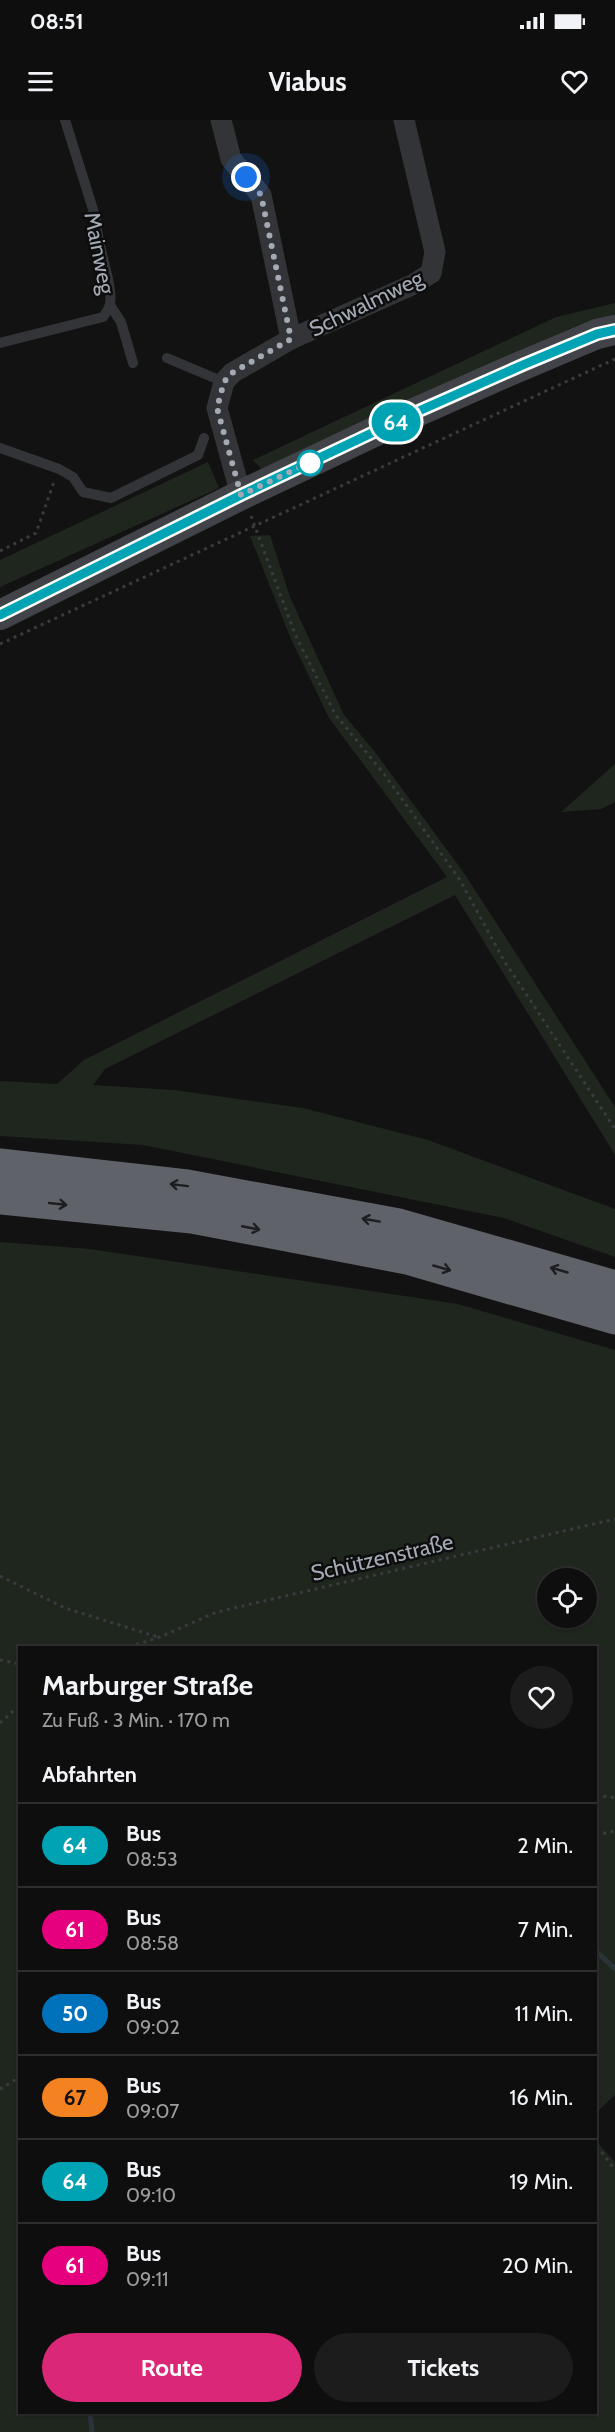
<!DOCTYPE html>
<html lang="de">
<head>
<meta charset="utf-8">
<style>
  :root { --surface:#0e0e0e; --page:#1c1c1c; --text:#f1f3f6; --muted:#9b9c9e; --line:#2e2e2e; --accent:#db2777 }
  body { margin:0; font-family:Cabin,sans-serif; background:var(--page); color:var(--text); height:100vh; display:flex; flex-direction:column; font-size:22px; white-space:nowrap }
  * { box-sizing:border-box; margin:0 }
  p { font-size:20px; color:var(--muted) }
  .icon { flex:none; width:33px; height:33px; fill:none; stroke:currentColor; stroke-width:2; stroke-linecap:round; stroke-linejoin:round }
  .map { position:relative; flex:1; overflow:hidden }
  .side { position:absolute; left:18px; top:1526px; width:579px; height:768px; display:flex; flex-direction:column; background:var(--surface); border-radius:0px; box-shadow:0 2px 4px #0004,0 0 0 2px var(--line) }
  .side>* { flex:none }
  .badge { padding:0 12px; border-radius:20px; font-size:21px; line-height:39px }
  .fabs { position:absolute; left:537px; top:1448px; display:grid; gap:12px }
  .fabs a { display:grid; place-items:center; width:60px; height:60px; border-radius:50%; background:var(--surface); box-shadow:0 2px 4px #0004,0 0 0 2px var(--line); font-size:30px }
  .you { position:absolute; width:30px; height:30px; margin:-15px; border:4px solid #fff; border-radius:50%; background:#1a73e8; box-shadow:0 0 0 9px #1a73e833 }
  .map>.badge { position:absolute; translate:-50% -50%; box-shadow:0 0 0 3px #fff }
  h2 { padding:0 24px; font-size:22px; line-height:54px }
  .round { display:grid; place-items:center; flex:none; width:63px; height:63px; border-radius:32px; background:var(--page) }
  .headline { display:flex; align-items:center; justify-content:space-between; height:102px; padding:0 24px }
  h1 { font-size:28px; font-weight:800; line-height:45px }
  .cta { display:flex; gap:12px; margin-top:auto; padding:12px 24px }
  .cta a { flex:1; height:69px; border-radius:36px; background:var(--accent); color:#fff; font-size:24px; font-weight:800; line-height:69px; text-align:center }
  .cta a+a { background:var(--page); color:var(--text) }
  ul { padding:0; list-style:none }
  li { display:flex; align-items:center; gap:18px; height:84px; padding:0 24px; border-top:2px solid var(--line) }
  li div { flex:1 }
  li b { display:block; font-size:22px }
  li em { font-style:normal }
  li .badge { min-width:66px; font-weight:700; text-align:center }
  .status { display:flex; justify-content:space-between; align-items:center; height:42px; padding:0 30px; background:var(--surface); direction:ltr }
  .status svg { height:16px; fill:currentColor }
  header { display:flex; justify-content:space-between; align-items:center; height:78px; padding:0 24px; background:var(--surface); font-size:27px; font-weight:800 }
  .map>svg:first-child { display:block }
  .green { fill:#1e261e; fill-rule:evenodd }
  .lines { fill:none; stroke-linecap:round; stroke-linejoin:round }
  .stream { stroke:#2a3338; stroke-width:5 }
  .path { stroke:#393b3f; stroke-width:3; stroke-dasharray:3 4.5; stroke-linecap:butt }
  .lane { stroke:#333438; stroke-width:10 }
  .street { stroke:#333438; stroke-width:21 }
  .secondary { stroke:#414348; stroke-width:30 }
  .highway { stroke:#5f6269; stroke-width:33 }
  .oneway { stroke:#1d1e20 }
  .line-casing { stroke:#fff; stroke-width:14 }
  .line { stroke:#00a3b4; stroke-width:9 }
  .walk { stroke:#a3aab4; stroke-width:6; stroke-dasharray:0 10.8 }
  .stop-dot { fill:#fff; stroke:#00a3b4; stroke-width:3 }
  .labels { text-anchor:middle; stroke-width:5; stroke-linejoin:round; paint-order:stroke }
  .street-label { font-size:22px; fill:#a3aab4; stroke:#0d0d0e }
</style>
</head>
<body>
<div class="status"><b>08:51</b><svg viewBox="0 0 49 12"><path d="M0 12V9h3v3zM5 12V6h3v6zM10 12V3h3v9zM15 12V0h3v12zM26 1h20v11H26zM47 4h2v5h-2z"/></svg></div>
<header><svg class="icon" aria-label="menu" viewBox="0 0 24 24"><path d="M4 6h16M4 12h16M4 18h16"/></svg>Viabus<svg class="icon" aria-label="heart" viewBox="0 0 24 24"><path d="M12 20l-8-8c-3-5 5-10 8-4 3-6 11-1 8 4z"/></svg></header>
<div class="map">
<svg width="615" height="2312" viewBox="0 0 615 2312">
  <rect width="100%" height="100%" fill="#121213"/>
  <!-- green -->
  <path class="green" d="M615 183V197L265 352 253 340 556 197Z
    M208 342 219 368 0 467V440Z
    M270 415 290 477 344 595 375 632 464 753 615 987V1035L455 775 105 949 93 965 174 970 303 988 428 1020 615 1089V1137L504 1098 143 1025 0 1016V961L57 964 84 940 447 757 329 598 290 517 250 416Z
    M615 644V682L601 689 561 692Z
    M0 1122 90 1129 458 1184 615 1230V1975L596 1993V1527H20V2292H596V2021L615 2042V2312H0ZM548 1458H586V1497H548Z"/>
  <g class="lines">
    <!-- stream -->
    <path class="stream" d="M596 1831 615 1849
      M90 2292 92 2312"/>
    <!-- path -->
    <path class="path" d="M251 396 295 514 335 594 384 654 460 760 503 839 615 1009
      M0 431 36 413 54 362
      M0 524 615 239
      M0 1456 65 1488 158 1517
      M129 1527 160 1517 217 1492 615 1399
      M0 1540 20 1544
      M0 1603 20 1585
      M596 1675 615 1678
      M596 1715 615 1711
      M0 1969 20 1957
      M596 2027 600 2030 615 2050"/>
    <!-- lane -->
    <path class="lane" d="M110 185 121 202 133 243
      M0 223 103 197C106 193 109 189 110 184 114 167 96 123 96 99L65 0
      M167 238 224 262
      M0 328 59 349 73 357 83 372 111 378 198 335 204 318"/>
    <!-- street -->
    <path class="street" d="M221 0 231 39 261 75 291 219
      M241 375 217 288 224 262 232 253 291 219 414 164 431 153 435 132 404 0"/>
    <!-- secondary -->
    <path class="secondary" d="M0 495 241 375 412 294 507 252 597 214 615 210"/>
    <!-- highway -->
    <path class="highway" d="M0 1045 187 1066 399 1105 615 1167
      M0 1078 192 1097 407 1138 615 1198"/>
  </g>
  <!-- one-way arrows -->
  <defs><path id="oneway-shaft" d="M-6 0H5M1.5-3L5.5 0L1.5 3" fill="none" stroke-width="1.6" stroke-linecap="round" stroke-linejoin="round" transform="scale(1.5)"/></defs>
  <g class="oneway">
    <use href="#oneway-shaft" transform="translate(179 1065) rotate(-173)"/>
    <use href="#oneway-shaft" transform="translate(58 1084) rotate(6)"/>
    <use href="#oneway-shaft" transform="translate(371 1100) rotate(-170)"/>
    <use href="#oneway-shaft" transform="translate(251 1108) rotate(11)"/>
    <use href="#oneway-shaft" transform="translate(442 1148) rotate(16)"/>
    <use href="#oneway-shaft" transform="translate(559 1150) rotate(-164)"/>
  </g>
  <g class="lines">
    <!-- line casing -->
    <g class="line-casing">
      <path id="line" d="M0 495 241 375 412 294 525 244 597 214 615 210"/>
    </g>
    <!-- line -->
    <use href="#line" class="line"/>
    <!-- walk -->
    <path class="walk" d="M246 57 261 75 291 219 232 253 224 262 217 288 241 375 313 341 310 343"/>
  </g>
  <!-- markers -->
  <circle class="stop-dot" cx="310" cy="343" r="12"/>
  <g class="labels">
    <!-- street labels -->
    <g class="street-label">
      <text transform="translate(100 133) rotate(79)" y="8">Mainweg</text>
      <text transform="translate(366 183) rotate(-26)" y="8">Schwalmweg</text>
      <text transform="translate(382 1437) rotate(-13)" y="8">Schützenstraße</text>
    </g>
  </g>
</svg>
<div class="fabs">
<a><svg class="icon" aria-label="locate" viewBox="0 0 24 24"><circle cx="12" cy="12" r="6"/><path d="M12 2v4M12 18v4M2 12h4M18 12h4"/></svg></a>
</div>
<div class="you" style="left:246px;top:57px"></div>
<b class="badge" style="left:396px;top:302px;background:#00a3b4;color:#fff">64</b>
<section class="side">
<div class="headline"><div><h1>Marburger Straße</h1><p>Zu Fuß · 3 Min. · 170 m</p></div><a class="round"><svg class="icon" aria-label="heart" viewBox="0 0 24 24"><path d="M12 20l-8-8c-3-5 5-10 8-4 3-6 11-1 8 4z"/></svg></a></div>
<h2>Abfahrten</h2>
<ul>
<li><span class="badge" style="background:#00a3b4;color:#fff">64</span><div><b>Bus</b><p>08:53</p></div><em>2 Min.</em></li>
<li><span class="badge" style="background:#e6007e;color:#fff">61</span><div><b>Bus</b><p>08:58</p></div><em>7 Min.</em></li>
<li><span class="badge" style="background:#0072bc;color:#fff">50</span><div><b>Bus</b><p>09:02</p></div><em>11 Min.</em></li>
<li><span class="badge" style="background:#f58220;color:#111">67</span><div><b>Bus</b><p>09:07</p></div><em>16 Min.</em></li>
<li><span class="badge" style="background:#00a3b4;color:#fff">64</span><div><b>Bus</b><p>09:10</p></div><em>19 Min.</em></li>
<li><span class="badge" style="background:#e6007e;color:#fff">61</span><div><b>Bus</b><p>09:11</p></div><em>20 Min.</em></li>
</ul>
<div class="cta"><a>Route</a><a>Tickets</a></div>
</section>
</div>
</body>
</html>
